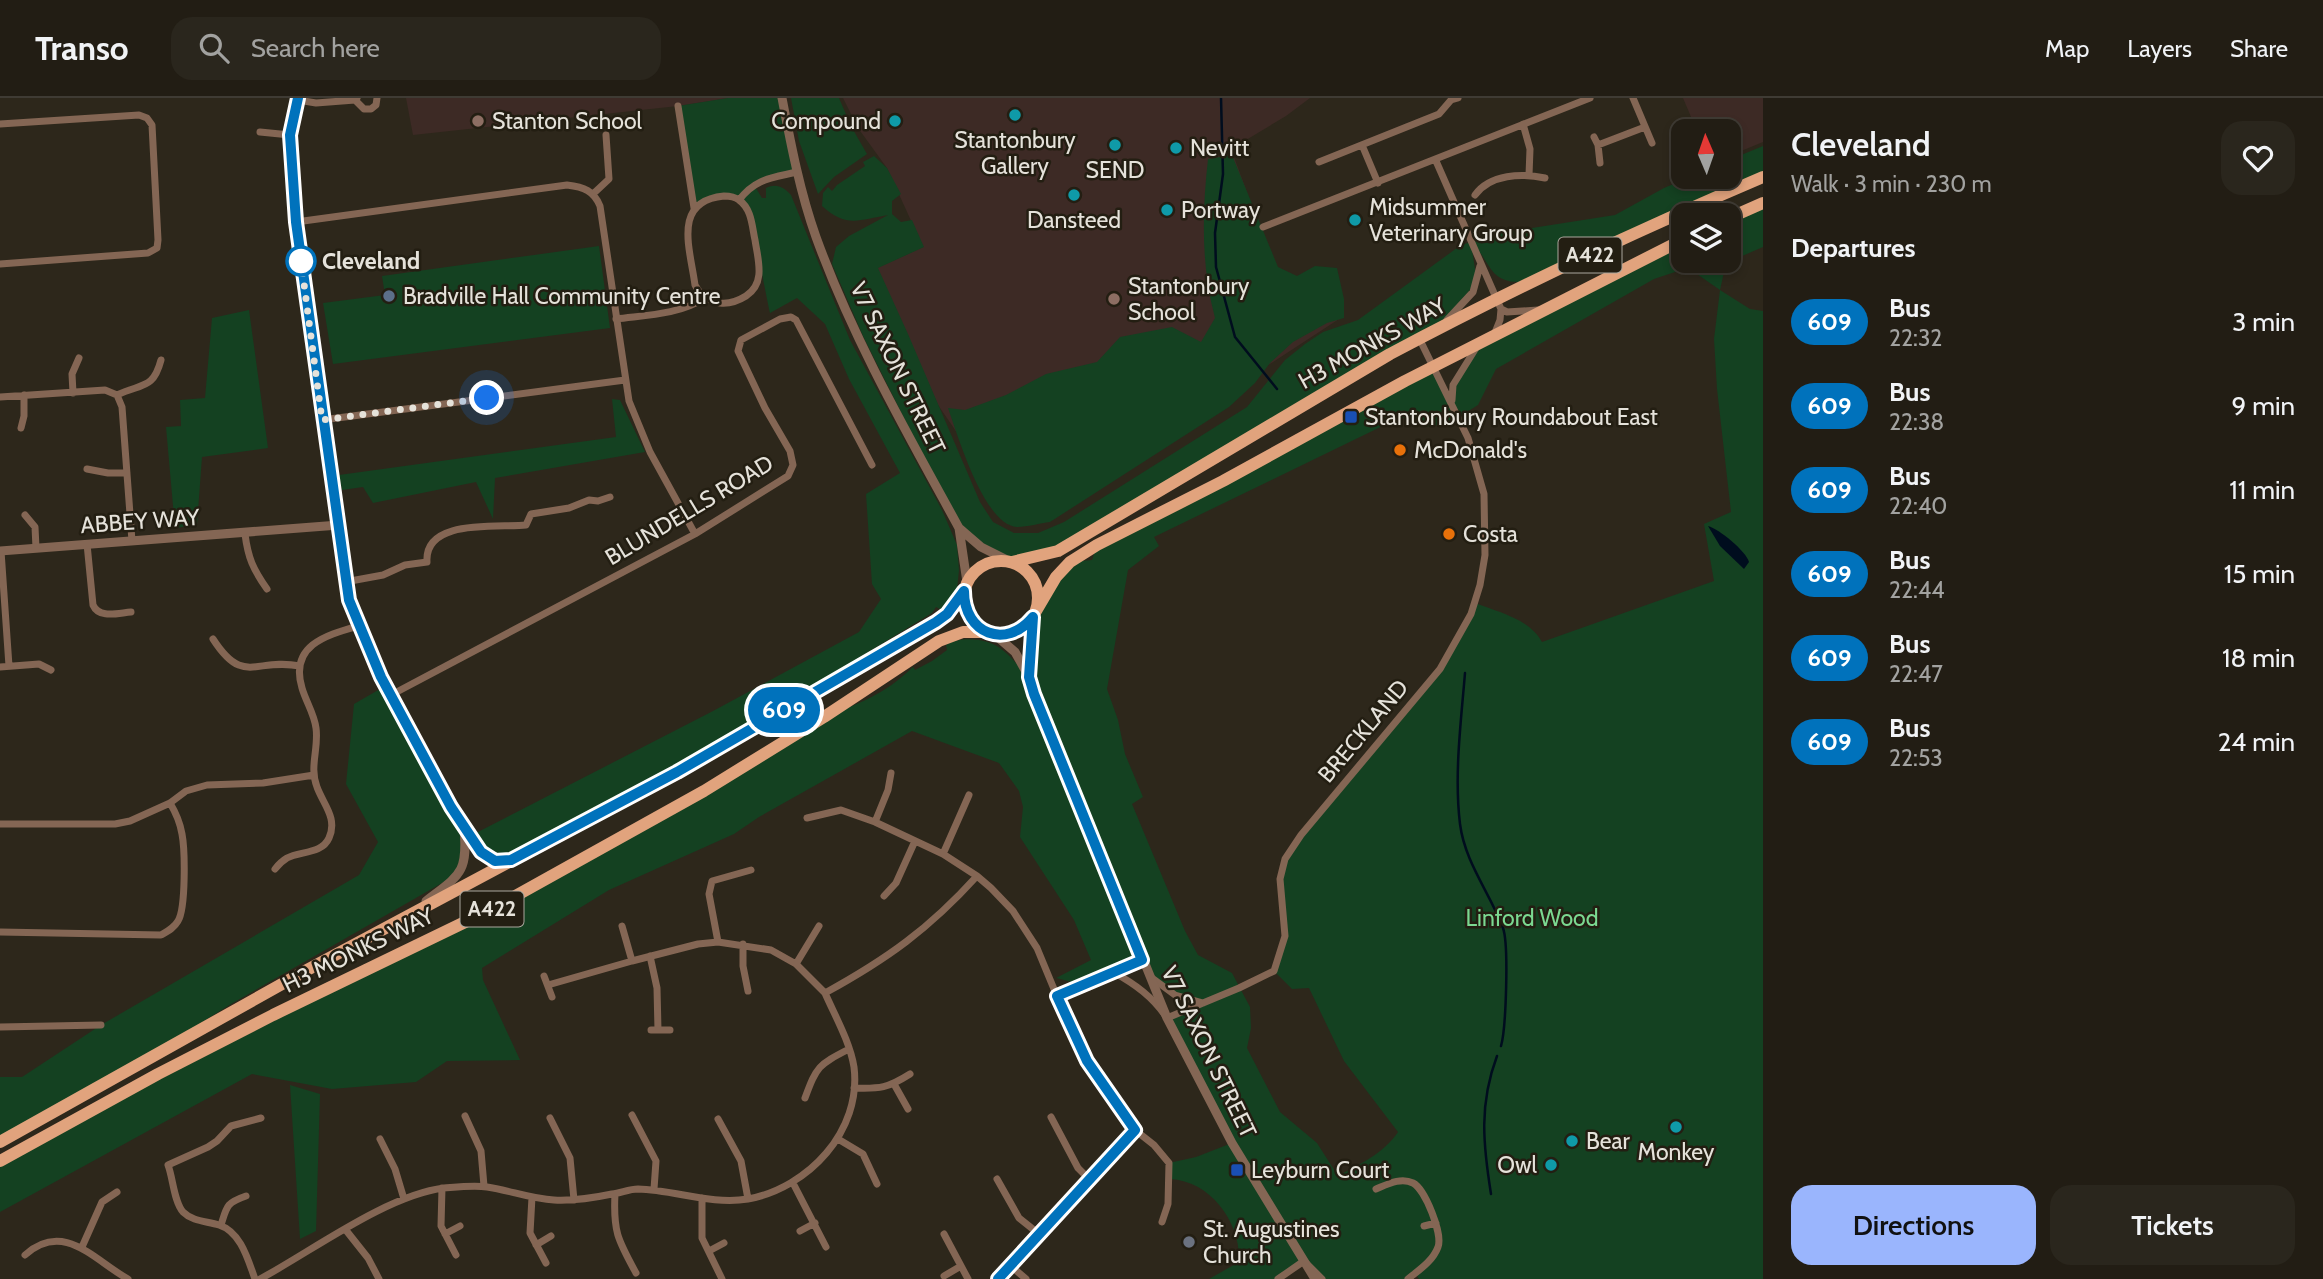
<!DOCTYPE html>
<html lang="en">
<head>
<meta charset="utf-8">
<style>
  :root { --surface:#221d14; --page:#2a261d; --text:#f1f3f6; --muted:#a2a2a0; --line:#3f3b34; --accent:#9ab5fd }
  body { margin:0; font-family:Cabin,sans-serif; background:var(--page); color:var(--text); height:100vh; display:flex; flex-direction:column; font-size:26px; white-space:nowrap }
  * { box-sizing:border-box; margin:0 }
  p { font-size:23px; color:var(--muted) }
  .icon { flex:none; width:38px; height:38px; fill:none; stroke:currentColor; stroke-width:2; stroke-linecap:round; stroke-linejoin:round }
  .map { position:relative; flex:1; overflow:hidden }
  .sheet { display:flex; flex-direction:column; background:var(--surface); width:560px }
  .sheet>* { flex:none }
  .badge { padding:0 14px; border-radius:23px; font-size:24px; line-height:46px }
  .needle { width:46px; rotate:358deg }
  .tools { position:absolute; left:1671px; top:21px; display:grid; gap:14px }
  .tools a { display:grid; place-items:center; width:70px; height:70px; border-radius:14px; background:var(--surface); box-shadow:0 4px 10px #0003,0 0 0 2px var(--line); font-size:35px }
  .you { position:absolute; width:35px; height:35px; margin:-18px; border:5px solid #fff; border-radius:50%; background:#1a73e8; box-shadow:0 0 0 10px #1a73e833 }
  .map>.badge { position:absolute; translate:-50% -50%; box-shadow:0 0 0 4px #fff }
  h2 { padding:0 28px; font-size:26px; line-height:63px }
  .round { display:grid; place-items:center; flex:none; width:74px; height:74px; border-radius:21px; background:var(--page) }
  .summary { display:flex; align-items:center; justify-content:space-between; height:119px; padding:0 28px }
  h1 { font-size:33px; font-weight:600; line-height:52px }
  .cta { display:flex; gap:14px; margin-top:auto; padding:14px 28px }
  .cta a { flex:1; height:80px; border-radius:21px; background:var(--accent); color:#111; font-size:28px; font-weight:600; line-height:80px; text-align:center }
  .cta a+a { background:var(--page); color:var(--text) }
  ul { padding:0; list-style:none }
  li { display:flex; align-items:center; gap:21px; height:84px; padding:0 28px }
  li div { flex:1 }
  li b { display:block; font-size:26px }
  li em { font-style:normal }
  li .badge { min-width:77px; font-weight:700; text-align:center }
  header { display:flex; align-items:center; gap:42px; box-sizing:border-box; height:98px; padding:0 35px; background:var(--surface); border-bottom:2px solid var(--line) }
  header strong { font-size:33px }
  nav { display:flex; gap:38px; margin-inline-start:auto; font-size:24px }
  .search { width:490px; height:63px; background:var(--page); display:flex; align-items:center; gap:18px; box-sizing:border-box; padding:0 24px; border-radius:21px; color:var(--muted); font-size:26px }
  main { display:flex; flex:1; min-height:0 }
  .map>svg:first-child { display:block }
  .education { fill:#3d2a25 }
  .green { fill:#144121; fill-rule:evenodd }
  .water { fill:#000d1e }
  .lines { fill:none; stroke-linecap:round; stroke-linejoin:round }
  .stream { stroke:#000d1e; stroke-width:2.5 }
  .minor { stroke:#846654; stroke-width:7 }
  .tertiary { stroke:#846654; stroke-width:9 }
  .primary { stroke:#e1a37d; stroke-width:12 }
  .line-casing { stroke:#fff; stroke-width:16 }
  .line { stroke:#0072bc; stroke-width:10 }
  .walk { stroke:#e5e2da; stroke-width:7; stroke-dasharray:0 12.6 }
  .culture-dot { fill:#0f9aa8; stroke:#231e12; stroke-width:2.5 }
  .education-dot { fill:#8d6e63; stroke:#231e12; stroke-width:2.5 }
  .stop-dot { fill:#fff; stroke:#0072bc; stroke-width:3.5 }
  .service-dot { fill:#5c6f8a; stroke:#231e12; stroke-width:2.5 }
  .transit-dot { fill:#1a4fb4; stroke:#231e12; stroke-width:2.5 }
  .food-dot { fill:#e8710a; stroke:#231e12; stroke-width:2.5 }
  .worship-dot { fill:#6b7280; stroke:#231e12; stroke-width:2.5 }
  .labels { text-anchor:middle; stroke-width:5; stroke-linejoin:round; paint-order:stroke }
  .shield { fill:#231e12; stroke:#aba79e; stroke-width:2 }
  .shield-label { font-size:21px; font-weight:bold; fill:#e5e2da }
  .poi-label { font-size:23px; fill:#e5e2da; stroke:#231e12; text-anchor:start }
  .stop-label { font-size:23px; font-weight:bold; fill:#e5e2da; stroke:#231e12; text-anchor:start }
  .street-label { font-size:23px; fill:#e5e2da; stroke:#231e12 }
  .park-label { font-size:23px; fill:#7bd991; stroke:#231e12 }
</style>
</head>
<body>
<header>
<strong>Transo</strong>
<div class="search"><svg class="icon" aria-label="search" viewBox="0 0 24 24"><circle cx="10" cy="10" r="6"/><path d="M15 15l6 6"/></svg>Search here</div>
<nav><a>Map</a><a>Layers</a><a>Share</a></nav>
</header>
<main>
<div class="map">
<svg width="1763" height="1181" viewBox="0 0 1763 1181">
  <rect width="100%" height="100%" fill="#2d271b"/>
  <!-- education -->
  <path class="education" d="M406 0H729L678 8 413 37Z
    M843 0H1310L1286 18 1231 51 1279 181 1339 221 1021 428 938 307 877 170 923 149 887 70 858 30Z
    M1683 0H1763V44L1729 58V33H1697Z"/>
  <!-- green -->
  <path class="green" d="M728 0H782L797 74 754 87 762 100H766V90C776 85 784 89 791 97L850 242 942 412 957 447 959 472 957 492 942 512 936 509 932 515 860 559 842 575 677 674 517 755C491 763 487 757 474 736L713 613 859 534 881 501 872 486 866 396 900 375 849 281 825 226 797 200 770 215C766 198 751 114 744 107 739 103 729 100 724 98L694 110 678 8Z
    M791 0H839L851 28 867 56 834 79 818 96 799 43Z
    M1763 48V79L1521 184C1487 185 1491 161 1471 145L1477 184 1435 232 1058 453 1012 464 959 430 863 238 832 166 836 149 849 138 888 117C859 122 846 130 822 108L823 95 828 89 832 93 837 87 865 68 863 64 874 58 887 70 901 96 892 103V116L901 124 912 122 924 149 878 170 908 236 980 404 993 424 1014 435H1038L1064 424 1247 309 1285 262 1305 246 1323 234 1358 222 1461 147 1501 135 1615 117 1664 90 1690 79H1729V62Z
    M1232 57 1278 169 1297 178 1315 168 1337 170 1344 201V220L1327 225 1293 244 1270 265 1255 285 1229 309 1050 424C1040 425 1028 429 1017 429 984 427 958 338 948 310L965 312 1006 297 1046 276 1097 264 1120 239 1172 229 1201 244 1215 220C1201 168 1202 115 1208 61Z
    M1763 105V149L1726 165 1720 192 1750 211 1763 213V1181H1419L1415 1175 1408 1181H1322L1303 1163 1278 1181H1209L1239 1164C1241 1125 1211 1083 1170 1081L1169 1065 1196 1059 1232 1045 1167 920 1201 906 1165 892 1142 862 1111 868 1072 884 1056 880 1091 862 1074 822 1020 739 1023 709 1019 693 999 665 912 633 759 719 734 736 609 792 482 870 483 882 520 962 447 963 416 984 332 991 252 976 0 1114V1063L492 811 824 619C859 606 885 596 913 569L915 572 932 563 947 552 946 547C960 538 986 540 1000 550 1010 557 1019 569 1028 578L1033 519 1070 464 1092 462 1097 447 1434 268 1451 302 1453 287 1481 244 1683 141 1684 163H1729V120ZM1675 174H1694L1720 192 1714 241 1717 291 1731 414 1704 426 1714 483 1542 544C1530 521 1498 514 1475 505L1440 571 1285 761 1280 803 1285 838 1274 873 1292 891 1309 890 1344 963 1398 1034C1383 1056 1360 1066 1338 1078L1317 1045 1280 1014 1247 950 1251 930 1250 909 1232 875 1198 857 1185 833 1132 706 1143 699 1125 656 1118 622 1107 591 1128 472 1159 448 1154 439 1399 320H1407L1422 329 1438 327 1459 319 1478 307 1496 271 1654 181Z
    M599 148 610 230 333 266 323 205 385 197 382 178Z
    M249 212 268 350 202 359 197 427 175 430 166 329 181 328 180 302 205 300 212 220Z
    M612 301 620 302 645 354 495 380 493 421 476 384 373 405 363 389 342 392 339 377 616 339Z
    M380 591 460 737C463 753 461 769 449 781L231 906 96 991 0 1044V979H22L101 927 359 777 378 744 346 686 354 606Z
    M290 987 320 996 316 1133 300 1141Z"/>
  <!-- water -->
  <path class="water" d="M1708 428C1719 431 1746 453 1749 464L1744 471 1720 448Z"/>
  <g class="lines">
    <!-- stream -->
    <path class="stream" d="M1221 0 1223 76 1215 135 1216 169 1235 239 1277 291
      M1465 575C1461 624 1454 677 1460 726 1465 765 1490 795 1503 830 1509 847 1506 931 1501 948
      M1491 1096C1483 1046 1479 1006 1497 958"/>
    <!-- minor -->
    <path class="minor" d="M1633 0 1652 45
      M298 2 316 5 355 2 357 0
      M355 2 364 11H371L376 7 377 0
      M678 8 694 110
      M0 26 139 17 147 20 152 27 158 142 157 150 148 155 0 166
      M1523 26 1530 51 1529 77
      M260 34 290 37
      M1594 39 1598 47 1600 65
      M1362 47 1378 85
      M1598 47 1645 29
      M1436 63 1501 211 1500 222 1494 237
      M1319 64 1439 16 1451 2 1458 0
      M593 96 609 81 606 37
      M1475 97C1490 76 1522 75 1545 80
      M724 98C729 98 735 99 739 102 752 111 752 129 755 142 758 162 766 185 746 198 738 203 729 206 720 205 708 203 700 197 695 187 690 150 672 103 724 98Z
      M739 102C756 80 772 80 797 74
      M296 124 567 87C584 89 594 93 600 108L629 303 650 354 695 436
      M1263 129 1590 0
      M1501 211 1507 214 1538 212
      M616 221C646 217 678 217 705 200
      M1447 222 1473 194 1480 168
      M73 295 72 276 79 260
      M117 297C142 285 153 292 161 262
      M0 299 105 292 117 297 122 309 132 443
      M1452 302 1453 287 1476 250
      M322 322 625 282
      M21 330 24 318V297
      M87 371 108 375H127
      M25 417 35 429 36 450
      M245 436C248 460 253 471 267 491
      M87 446 93 507C99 521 118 515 131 514
      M1 453 9 568
      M345 484 383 477 405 467 427 464C424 420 498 430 526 427L531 416 569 410 589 402 598 403 610 399
      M213 541C244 589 255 559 300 568
      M0 569 39 566 51 572
      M391 597 695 436 788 378 793 367 790 353 765 310 738 253 741 242 780 221 791 219 796 222 872 367
      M807 720 841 712 875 724 943 756 977 778 991 790 1013 813 1037 850 1066 920 1087 963 1135 1032 1154 1047 1169 1065 1168 1106 1162 1124
      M875 724 888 692 891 675
      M0 726H115L130 723 170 705 186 693 207 687 263 685 314 677
      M943 756 969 697
      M275 771C278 767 282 763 287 760 300 753 322 756 329 740 338 720 323 706 317 689 309 669 319 650 316 630 314 615 306 604 302 590 289 547 327 537 358 528
      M884 798 896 785 915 743
      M622 828 632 863
      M0 834 161 837C168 833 174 830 178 823 186 810 185 752 182 736 180 724 176 715 170 705
      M718 844 709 796 712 783 751 772
      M743 846V868L748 893
      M650 858 657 890 658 932H651
      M796 866 819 828
      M1113 874C1135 886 1153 899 1167 920L1239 890 1274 873 1285 838 1280 781 1285 761 1301 737 1440 571 1471 516 1480 487 1485 457 1484 396 1468 340 1419 240
      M544 878 552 899
      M1152 880 1175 897 1203 905
      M548 887 632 863 698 846 718 844 771 852 796 866 825 895
      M1057 898 1142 862
      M0 929 101 927
      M658 932H670
      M894 986 908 1011
      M854 990C880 991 888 990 910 976
      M805 1000C817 968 818 967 849 951
      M632 1017 656 1063 654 1091
      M465 1018 481 1053 484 1088
      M1051 1019 1078 1070 1089 1081
      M550 1020 570 1060 574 1102
      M718 1021 741 1063 748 1101
      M380 1041 395 1071 404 1101
      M838 1041 863 1056 877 1086
      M997 1081 1019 1120 1039 1136
      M793 1085 826 1149
      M442 1090 441 1128 456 1157
      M1376 1091C1388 1086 1401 1079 1413 1085 1425 1091 1443 1136 1438 1149 1433 1163 1419 1172 1408 1181
      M615 1096C613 1134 618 1142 636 1175
      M532 1099 530 1135 546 1165
      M702 1100V1140L722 1181
      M221 1127C227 1108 226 1105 246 1098
      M1424 1128 1436 1125
      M345 1131 368 1160 379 1181
      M800 1133 815 1125
      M445 1136 460 1128
      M944 1136 968 1181
      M536 1147 551 1138
      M82 1149 102 1104 117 1094
      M709 1153 724 1145
      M25 1157C64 1122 95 1163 128 1181
      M1011 1168 1026 1181
      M944 1178 961 1168
      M255 1181C248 1162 241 1134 219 1127 207 1123 193 1124 183 1114 174 1104 173 1080 168 1067L208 1049 217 1043 231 1028 261 1020
      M260 1181C312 1153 387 1097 444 1090 457 1089 474 1087 487 1089 509 1092 531 1101 554 1102 574 1103 593 1100 612 1096 621 1095 629 1091 638 1091 675 1092 711 1107 748 1101 808 1090 862 1033 854 969 850 944 835 918 825 895 887 861 929 831 977 778
      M998 1181 1135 1032
      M1278 1181 1304 1163 1322 1181"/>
    <!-- tertiary -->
    <path class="tertiary" d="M298 0 290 37 296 124 349 502 381 579 451 709 481 754 495 763 507 762
      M782 0C791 47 800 94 816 139 853 241 907 335 959 430L981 449 1009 463
      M959 430 967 484
      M0 453 339 427
      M994 536 1015 554 1029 579 1167 920 1232 1045 1315 1181
      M1029 577 1033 519
      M426 803C461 776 468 775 464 729"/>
    <!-- primary -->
    <path class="primary" d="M1729 120 1763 105
      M964 500a37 37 0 1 1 74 0a37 37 0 1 1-74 0Z
      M1012 464 1058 453 1390 256C1512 191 1636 133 1763 79
      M1036 513 1056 479 1070 464 1097 447 1223 383 1405 283 1684 141
      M0 1044 307 872 677 674 904 544 947 516 964 493
      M0 1063 158 976 273 917 492 811 704 693 824 619 939 543 963 534H986"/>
  </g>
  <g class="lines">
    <!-- line casing -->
    <g class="line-casing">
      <path id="line" d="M298 0 290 37 296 124 349 502 381 579 451 709 481 754 495 763 511 762 677 674 936 524 947 516 964 493C964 536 1006 552 1033 519L1029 579 1034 596 1142 862 1057 898 1087 963 1135 1032 998 1181"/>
    </g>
    <!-- line -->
    <use href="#line" class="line"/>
    <!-- walk -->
    <path class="walk" d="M301 163 322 322 487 300"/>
  </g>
  <!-- markers -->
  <g class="culture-dot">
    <circle cx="1015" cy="17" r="7"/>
    <circle cx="895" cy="23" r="7"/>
    <circle cx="1115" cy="47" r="7"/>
    <circle cx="1176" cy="50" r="7"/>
    <circle cx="1074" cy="97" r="7"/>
    <circle cx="1167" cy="112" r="7"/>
    <circle cx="1355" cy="122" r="7"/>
    <circle cx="1676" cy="1029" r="7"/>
    <circle cx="1572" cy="1043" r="7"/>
    <circle cx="1551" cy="1067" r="7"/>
  </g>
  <g class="education-dot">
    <circle cx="478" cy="23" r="7"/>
    <circle cx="1114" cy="201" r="7"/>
  </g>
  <circle class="stop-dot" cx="301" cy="163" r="14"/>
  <circle class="service-dot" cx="389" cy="198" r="7"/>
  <g class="transit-dot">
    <rect x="1344" y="312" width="14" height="14" rx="3.5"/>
    <rect x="1230" y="1065" width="14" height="14" rx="3.5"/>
  </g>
  <g class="food-dot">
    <circle cx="1400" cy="352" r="7"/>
    <circle cx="1449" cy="436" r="7"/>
  </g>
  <circle class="worship-dot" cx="1189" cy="1144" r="7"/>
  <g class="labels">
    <!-- shield labels -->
    <g class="shield">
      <rect x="1558.5" y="139.5" width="63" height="35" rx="5"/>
      <rect x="460.5" y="793.5" width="63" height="35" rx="5"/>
    </g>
    <g class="shield-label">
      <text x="1590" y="164">A422</text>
      <text x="492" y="818">A422</text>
    </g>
    <!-- poi labels -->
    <g class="poi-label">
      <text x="492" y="31">Stanton School</text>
      <text x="881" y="31" text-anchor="end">Compound</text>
      <text x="1015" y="50" text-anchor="middle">Stantonbury<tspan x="1015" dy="26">Gallery</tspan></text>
      <text x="1190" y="58">Nevitt</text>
      <text x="1115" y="80" text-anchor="middle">SEND</text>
      <text x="1369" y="117">Midsummer<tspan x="1369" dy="26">Veterinary Group</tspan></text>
      <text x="1181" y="120">Portway</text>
      <text x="1074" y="130" text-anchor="middle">Dansteed</text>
      <text x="1128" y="196">Stantonbury<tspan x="1128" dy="26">School</tspan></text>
      <text x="403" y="206">Bradville Hall Community Centre</text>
      <text x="1365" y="327">Stantonbury Roundabout East</text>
      <text x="1414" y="360">McDonald's</text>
      <text x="1463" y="444">Costa</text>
      <text x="1586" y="1051">Bear</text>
      <text x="1676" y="1062" text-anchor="middle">Monkey</text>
      <text x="1537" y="1075" text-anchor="end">Owl</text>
      <text x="1251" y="1080">Leyburn Court</text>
      <text x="1203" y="1139">St. Augustines<tspan x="1203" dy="26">Church</tspan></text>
    </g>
    <!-- stop labels -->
    <g class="stop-label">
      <text x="322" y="171">Cleveland</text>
    </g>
    <!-- street labels -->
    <g class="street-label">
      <text transform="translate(1372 245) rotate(-29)" y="8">H3 MONKS WAY</text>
      <text transform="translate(898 270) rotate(64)" y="8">V7 SAXON STREET</text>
      <text transform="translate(689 412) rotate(-31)" y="8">BLUNDELLS ROAD</text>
      <text transform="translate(140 423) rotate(-4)" y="8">ABBEY WAY</text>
      <text transform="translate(1363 633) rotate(-50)" y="8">BRECKLAND</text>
      <text transform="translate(358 852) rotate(-26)" y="8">H3 MONKS WAY</text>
      <text transform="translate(1209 954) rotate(64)" y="8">V7 SAXON STREET</text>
    </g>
    <!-- park labels -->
    <g class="park-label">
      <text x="1532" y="828">Linford Wood</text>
    </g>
  </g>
</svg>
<div class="tools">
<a><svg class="needle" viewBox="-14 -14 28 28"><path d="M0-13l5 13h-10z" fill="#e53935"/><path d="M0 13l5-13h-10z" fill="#a2a2a0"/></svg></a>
<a><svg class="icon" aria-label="layers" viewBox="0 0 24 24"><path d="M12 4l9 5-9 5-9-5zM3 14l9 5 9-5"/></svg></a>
</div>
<div class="you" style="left:487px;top:300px"></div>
<b class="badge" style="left:784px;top:612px;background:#0072bc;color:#fff">609</b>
</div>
<section class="sheet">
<div class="summary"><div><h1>Cleveland</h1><p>Walk · 3 min · 230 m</p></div><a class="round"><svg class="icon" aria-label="heart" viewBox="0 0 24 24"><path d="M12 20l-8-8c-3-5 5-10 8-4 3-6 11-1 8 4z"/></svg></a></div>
<h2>Departures</h2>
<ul>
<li><span class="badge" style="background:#0072bc;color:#fff">609</span><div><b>Bus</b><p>22:32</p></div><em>3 min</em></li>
<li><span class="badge" style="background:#0072bc;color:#fff">609</span><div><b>Bus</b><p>22:38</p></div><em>9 min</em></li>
<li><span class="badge" style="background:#0072bc;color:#fff">609</span><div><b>Bus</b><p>22:40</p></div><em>11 min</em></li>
<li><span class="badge" style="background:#0072bc;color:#fff">609</span><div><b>Bus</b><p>22:44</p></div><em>15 min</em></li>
<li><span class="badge" style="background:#0072bc;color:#fff">609</span><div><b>Bus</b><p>22:47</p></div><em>18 min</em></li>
<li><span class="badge" style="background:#0072bc;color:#fff">609</span><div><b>Bus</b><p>22:53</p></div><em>24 min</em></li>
</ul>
<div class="cta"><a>Directions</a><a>Tickets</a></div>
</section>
</main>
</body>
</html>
